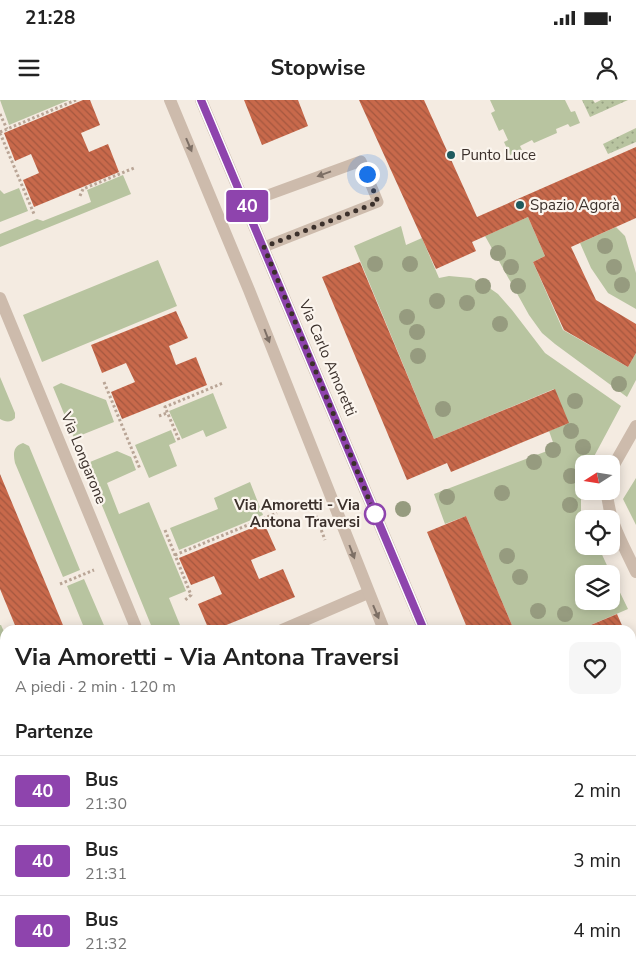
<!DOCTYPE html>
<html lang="it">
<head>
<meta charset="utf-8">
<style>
  :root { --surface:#fff; --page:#f6f6f6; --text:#222; --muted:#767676; --line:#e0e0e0 }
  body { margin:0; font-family:"Nunito Sans",sans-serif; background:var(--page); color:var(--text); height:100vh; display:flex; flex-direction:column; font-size:19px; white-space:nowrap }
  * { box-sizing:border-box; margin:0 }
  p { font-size:16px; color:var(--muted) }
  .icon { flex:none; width:28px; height:28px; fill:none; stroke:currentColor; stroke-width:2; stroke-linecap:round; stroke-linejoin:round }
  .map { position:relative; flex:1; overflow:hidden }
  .sheet { position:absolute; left:0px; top:525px; width:636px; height:350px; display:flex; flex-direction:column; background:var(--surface); border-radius:15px 15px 0 0; box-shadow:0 2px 12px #0003 }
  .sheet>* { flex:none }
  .badge { padding:0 10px; border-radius:4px; font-size:18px; line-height:32px }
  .needle { width:32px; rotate:258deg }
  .fabs { position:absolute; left:575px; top:355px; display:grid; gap:10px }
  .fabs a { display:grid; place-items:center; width:45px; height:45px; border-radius:10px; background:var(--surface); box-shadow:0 2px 12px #0003; font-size:25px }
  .you { position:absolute; width:25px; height:25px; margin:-12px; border:4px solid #fff; border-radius:50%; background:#1a73e8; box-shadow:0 0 0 8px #1a73e833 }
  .map>.badge { position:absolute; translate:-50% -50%; box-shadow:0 0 0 2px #fff }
  h2 { padding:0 15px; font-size:19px; line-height:45px }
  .round { display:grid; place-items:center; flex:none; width:52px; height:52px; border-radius:10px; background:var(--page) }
  .head { display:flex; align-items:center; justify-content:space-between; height:85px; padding:0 15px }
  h1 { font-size:24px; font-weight:700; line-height:38px }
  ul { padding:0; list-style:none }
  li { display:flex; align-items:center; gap:15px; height:70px; padding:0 15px; border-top:1px solid var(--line) }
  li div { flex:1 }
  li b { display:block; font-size:19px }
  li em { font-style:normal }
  li .badge { min-width:55px; font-weight:700; text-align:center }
  .status { display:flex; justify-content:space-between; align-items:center; height:35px; padding:0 25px; background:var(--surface); direction:ltr }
  .status svg { height:14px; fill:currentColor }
  header { display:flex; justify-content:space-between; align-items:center; height:65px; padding:0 15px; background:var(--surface); font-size:22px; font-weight:700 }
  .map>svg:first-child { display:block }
  .grass { fill:url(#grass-dots) }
  .garden { fill:#b8c4a0 }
  .building { fill:url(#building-back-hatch) }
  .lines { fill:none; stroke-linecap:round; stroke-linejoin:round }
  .path { stroke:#b9a596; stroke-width:3; stroke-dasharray:2.5 2.5; stroke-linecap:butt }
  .service { stroke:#cdbbac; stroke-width:11 }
  .minor { stroke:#cdbbac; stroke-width:12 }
  .tertiary { stroke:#cdbbac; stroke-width:12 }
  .tree { fill:#969b7f }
  .oneway { fill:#7d6f65 }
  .line-casing { stroke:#fff; stroke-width:11 }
  .line { stroke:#8e44ad; stroke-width:8 }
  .walk { stroke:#3b302b; stroke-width:5; stroke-dasharray:0 9 }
  .poi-dot { fill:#1f5a5e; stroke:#fbf5ee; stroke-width:2 }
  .stop-dot { fill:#fff; stroke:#8e44ad; stroke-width:2.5 }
  .labels { text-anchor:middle; stroke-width:4.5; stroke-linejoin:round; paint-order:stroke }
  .poi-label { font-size:15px; fill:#3b302b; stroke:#fbf5ee; text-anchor:start }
  .street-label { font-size:15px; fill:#3b302b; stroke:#fbf5ee }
  .stop-label { font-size:15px; font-weight:bold; fill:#3b302b; stroke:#fbf5ee; text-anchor:end }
</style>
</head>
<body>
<div class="status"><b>21:28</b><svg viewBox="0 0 49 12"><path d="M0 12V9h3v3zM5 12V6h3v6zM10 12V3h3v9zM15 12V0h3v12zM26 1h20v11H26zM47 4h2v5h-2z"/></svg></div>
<header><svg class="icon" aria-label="menu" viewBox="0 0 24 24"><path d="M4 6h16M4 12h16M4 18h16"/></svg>Stopwise<svg class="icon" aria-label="person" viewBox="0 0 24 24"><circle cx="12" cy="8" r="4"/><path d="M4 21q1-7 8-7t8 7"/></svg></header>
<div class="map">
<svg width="636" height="875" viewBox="0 0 636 875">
  <defs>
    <pattern id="grass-dots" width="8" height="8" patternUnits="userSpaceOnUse" patternTransform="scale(1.25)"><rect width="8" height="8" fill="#b8c4a0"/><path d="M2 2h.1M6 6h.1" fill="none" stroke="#97a083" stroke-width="1.8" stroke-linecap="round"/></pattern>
    <pattern id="building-back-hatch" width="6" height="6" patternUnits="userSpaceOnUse" patternTransform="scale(1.25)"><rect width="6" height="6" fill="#c8694b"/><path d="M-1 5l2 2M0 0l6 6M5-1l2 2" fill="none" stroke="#a4573f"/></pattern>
  </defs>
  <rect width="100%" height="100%" fill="#f4ebe1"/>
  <!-- grass -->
  <path class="grass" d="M582 0H593L595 3 601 0H628L590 17Z
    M636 28V42L608 54 603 44Z"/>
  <!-- garden -->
  <path class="garden" d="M0 0H69L9 25Z
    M490 0H565L571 12 575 11 580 23 570 27 568 24 556 29 557 33 534 43 532 40 520 46 522 50 510 55 504 42 508 40 503 29 499 31 491 13 495 11Z
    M123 75 131 94 0 147V134L37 119 43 121 91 102 87 90Z
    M19 88 28 111 0 122V90L4 94Z
    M528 117 545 156 533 162 563 230 628 267 636 253V280L627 297 555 244 542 233 529 215 485 136Z
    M401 126 406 145 422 138 439 178 449 176 471 178 488 187 498 194 512 210 545 253 621 306 590 364H584V378L581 385V411L585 419 584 446H598L611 474H584V501H611V474L628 509 579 530H514L466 416 445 424 434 394 555 348 549 331 568 323 554 289 434 339 354 146Z
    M616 127 625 136 636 173V209L608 193 591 168 580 143Z
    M158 160 177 206 42 262 23 215Z
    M0 277 15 313V318C11 323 5 322 0 319Z
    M61 283 106 300 114 322 74 338 53 287Z
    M213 293 227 328 206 337 203 330 182 339 169 311Z
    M171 330 176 342 169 345 177 366 149 378 135 345Z
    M23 343 29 346 80 470 63 477 15 363C13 354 13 346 23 343Z
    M117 351 131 357 136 370 107 383 119 414 149 402 186 491 169 498 182 530H153L85 364Z
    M636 378V425L623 399Z
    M250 382 263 415 179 450 170 428 218 409 214 398Z
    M84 479 106 530H85L67 486Z
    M0 525H1L5 534V664L0 666Z
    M320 870H385L387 875H326Z"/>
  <!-- building -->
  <path class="building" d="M83 0H90L100 25 81 33 89 52 108 44 119 72 34 107 23 80 39 73 31 54 15 61 4 33Z
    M244 0H298L308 26 262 45Z
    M359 0H424L477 117 636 47V118L571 147 596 200 636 224V253L628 267 564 230 533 162 545 156 528 117 472 142 476 151 436 169Z
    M360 162 434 339 555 289 569 323 451 372 447 363 407 380 322 177Z
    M176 211 188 238 169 246 176 265 196 257 207 285 122 319 111 292 135 282 126 263 102 273 91 245Z
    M0 374 65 530H17L0 489Z
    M466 416 514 530H468L427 432Z
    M264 423 276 450 251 460 259 479 283 469 295 497 214 530H209L198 504 222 494 214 476 191 485 179 458Z
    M617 514 624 530H579Z
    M636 733V792L631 794V735Z
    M5 740V788L2 789 0 783V742Z
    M631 816 636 828V875H599L596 870H631Z
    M38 870H189L187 875H36Z
    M413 870H461L463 875H415Z"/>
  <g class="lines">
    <!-- path -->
    <path class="path" d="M0 14 7 29
      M0 32 76 0
      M0 33 34 114
      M80 96 83 89 134 68
      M104 282 140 369
      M159 316 167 313
      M179 340 165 307 223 283
      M316 416 325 440
      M165 430 191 495 184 501
      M175 455 277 413
      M60 484 94 470
      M631 574 636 572
      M631 715 636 713
      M463 870 465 875
      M464 873 470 870"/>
    <!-- service -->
    <path class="service" d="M246 103 361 61 378 102 264 147"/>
    <!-- minor -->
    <path class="minor" d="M0 198 137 530
      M611 370 636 326
      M607 391C608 420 624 446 636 472
      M282 530 368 493
      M631 616 636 614
      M631 678 636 676
      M302 870 307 875
      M256 875 260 870"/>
    <!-- tertiary -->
    <path class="tertiary" d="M170 0 249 190 384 530
      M201 0 424 530
      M525 870 527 875
      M565 870 567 875"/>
  </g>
  <!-- trees -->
  <g class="tree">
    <circle cx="605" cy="146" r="8"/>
    <circle cx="498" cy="153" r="8"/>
    <circle cx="375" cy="164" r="8"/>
    <circle cx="410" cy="164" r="8"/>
    <circle cx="511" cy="167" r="8"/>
    <circle cx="614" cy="167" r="8"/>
    <circle cx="622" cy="185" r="8"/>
    <circle cx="483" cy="186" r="8"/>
    <circle cx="518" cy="186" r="8"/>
    <circle cx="437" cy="201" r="8"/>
    <circle cx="467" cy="203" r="8"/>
    <circle cx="407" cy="217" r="8"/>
    <circle cx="500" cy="224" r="8"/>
    <circle cx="417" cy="232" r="8"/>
    <circle cx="418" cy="256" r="8"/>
    <circle cx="619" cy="284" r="8"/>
    <circle cx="575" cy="301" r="8"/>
    <circle cx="443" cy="309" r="8"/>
    <circle cx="571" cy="331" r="8"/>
    <circle cx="583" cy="347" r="8"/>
    <circle cx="553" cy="350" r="8"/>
    <circle cx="534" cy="362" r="8"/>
    <circle cx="571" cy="376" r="8"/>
    <circle cx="502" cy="393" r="8"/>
    <circle cx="447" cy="397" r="8"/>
    <circle cx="570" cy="405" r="8"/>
    <circle cx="403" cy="409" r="8"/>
    <circle cx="507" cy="456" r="8"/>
    <circle cx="520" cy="477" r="8"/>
    <circle cx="538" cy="511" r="8"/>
    <circle cx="565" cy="514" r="8"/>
  </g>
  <!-- one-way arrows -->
  <defs><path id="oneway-solid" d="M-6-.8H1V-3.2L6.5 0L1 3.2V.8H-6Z" transform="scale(1.25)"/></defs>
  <g class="oneway">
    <use href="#oneway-solid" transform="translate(189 45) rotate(67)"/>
    <use href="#oneway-solid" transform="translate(324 74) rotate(160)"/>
    <use href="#oneway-solid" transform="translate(267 236) rotate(69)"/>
    <use href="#oneway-solid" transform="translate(352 452) rotate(69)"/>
    <use href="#oneway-solid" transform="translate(376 512) rotate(67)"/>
  </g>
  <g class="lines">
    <!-- line casing -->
    <g class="line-casing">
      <path id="line" d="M201 0 424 530"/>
    </g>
    <!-- line -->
    <use href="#line" class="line"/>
    <!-- walk -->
    <path class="walk" d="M367 74 378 102 264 147 375 414"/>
  </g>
  <!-- markers -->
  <g class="poi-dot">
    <circle cx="451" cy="55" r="5"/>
    <circle cx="520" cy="105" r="5"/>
  </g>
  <circle class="stop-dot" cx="375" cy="414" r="10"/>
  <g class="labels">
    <!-- poi labels -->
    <g class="poi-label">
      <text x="461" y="60">Punto Luce</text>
      <text x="530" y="110">Spazio Agorà</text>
    </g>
    <!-- street labels -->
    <g class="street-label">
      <text transform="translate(328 258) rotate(67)" y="5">Via Carlo Amoretti</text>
      <text transform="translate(84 358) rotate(68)" y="5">Via Longarone</text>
    </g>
    <!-- stop labels -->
    <g class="stop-label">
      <text x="360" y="410">Via Amoretti - Via<tspan x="360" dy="17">Antona Traversi</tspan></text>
    </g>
  </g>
</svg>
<div class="fabs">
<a><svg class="needle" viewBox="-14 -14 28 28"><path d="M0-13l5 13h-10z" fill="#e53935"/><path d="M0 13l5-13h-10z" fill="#767676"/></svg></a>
<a><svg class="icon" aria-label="locate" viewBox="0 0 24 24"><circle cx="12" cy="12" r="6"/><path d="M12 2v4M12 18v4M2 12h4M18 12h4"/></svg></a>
<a><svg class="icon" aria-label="layers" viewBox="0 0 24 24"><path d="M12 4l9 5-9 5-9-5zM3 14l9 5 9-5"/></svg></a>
</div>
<div class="you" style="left:367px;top:74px"></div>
<b class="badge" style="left:247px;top:106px;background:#8e44ad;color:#fff">40</b>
<section class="sheet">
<div class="head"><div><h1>Via Amoretti - Via Antona Traversi</h1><p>A piedi · 2 min · 120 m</p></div><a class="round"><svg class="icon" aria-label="heart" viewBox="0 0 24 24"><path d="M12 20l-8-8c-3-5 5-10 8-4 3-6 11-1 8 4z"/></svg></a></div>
<h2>Partenze</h2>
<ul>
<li><span class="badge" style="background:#8e44ad;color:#fff">40</span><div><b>Bus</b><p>21:30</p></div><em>2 min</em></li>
<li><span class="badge" style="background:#8e44ad;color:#fff">40</span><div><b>Bus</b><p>21:31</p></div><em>3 min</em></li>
<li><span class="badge" style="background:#8e44ad;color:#fff">40</span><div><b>Bus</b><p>21:32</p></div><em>4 min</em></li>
</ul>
</section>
</div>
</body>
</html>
